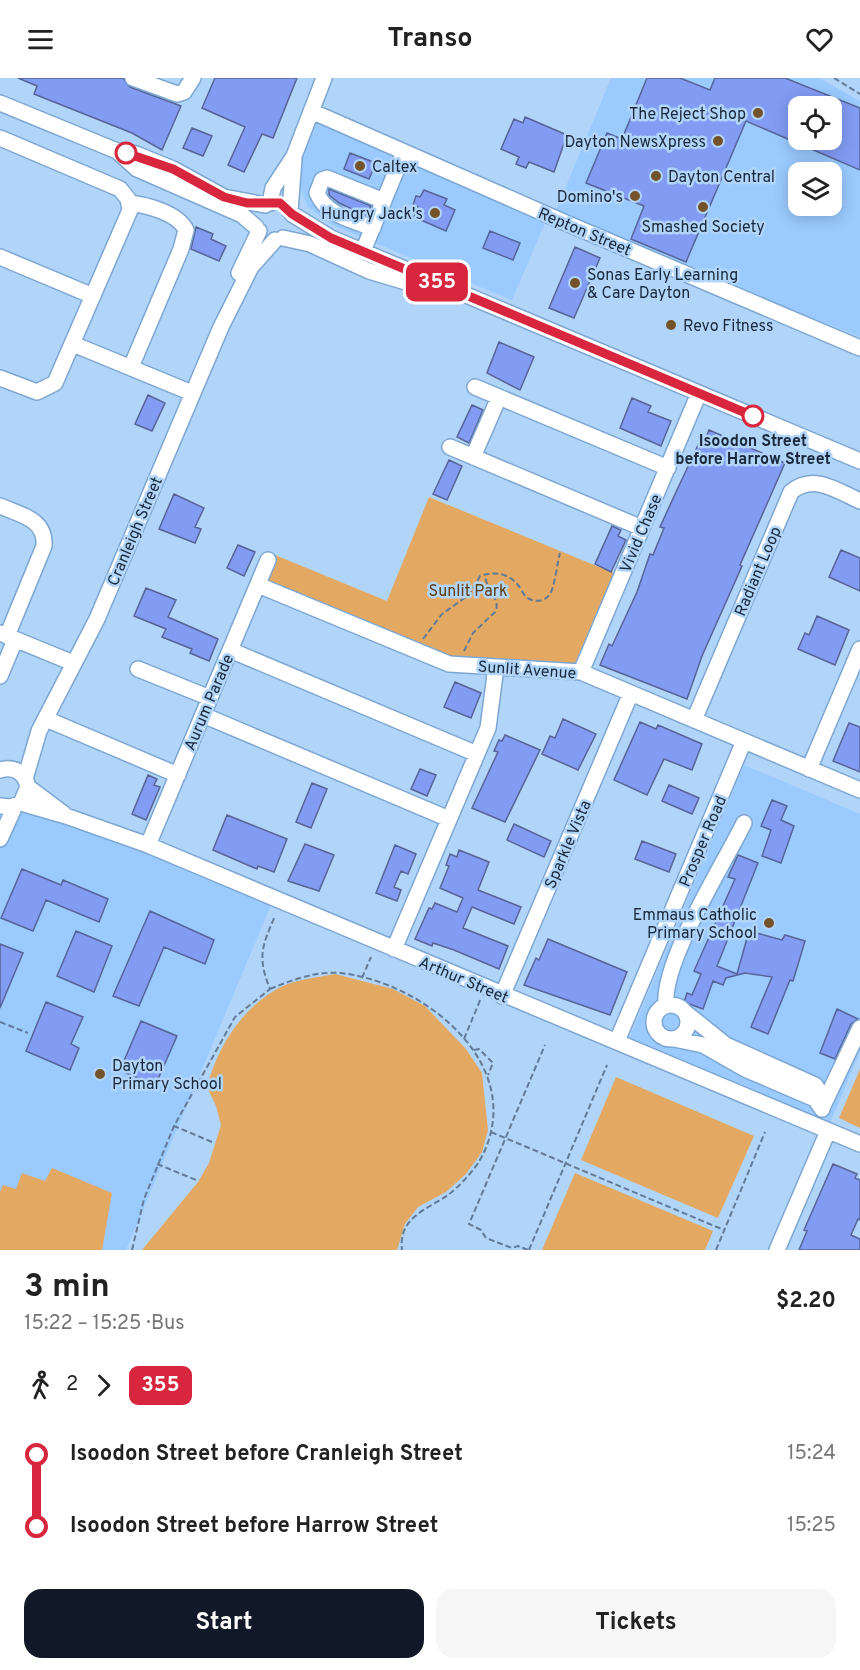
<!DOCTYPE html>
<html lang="en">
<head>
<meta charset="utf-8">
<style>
  :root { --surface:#fff; --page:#f6f6f6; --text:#222; --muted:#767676; --accent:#111827 }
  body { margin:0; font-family:Overpass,sans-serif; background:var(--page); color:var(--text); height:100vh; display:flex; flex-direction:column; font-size:22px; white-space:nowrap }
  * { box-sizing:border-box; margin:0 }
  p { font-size:20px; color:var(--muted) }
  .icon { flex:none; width:33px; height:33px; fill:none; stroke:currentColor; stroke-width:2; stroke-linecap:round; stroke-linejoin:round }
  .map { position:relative; height:1172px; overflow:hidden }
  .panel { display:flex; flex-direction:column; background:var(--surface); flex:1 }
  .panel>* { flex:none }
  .badge { padding:0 12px; border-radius:9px; font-size:21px; line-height:39px }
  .tools { position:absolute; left:788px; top:18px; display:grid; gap:12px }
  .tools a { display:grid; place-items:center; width:54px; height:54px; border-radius:12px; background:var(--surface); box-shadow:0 3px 15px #0003; font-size:30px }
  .map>.badge { position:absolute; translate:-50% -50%; box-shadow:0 0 0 3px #fff }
  .legs { display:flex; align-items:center; gap:9px; height:66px; padding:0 24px; font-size:20px }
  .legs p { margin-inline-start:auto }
  .overview { display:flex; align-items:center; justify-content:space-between; height:102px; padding:0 24px }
  h1 { font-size:33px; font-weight:700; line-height:45px }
  .cta { display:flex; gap:12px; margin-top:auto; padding:12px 24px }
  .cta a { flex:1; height:69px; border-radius:18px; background:var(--accent); color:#fff; font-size:24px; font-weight:700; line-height:69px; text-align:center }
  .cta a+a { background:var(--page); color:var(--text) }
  ul { padding:0 24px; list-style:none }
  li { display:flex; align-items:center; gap:21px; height:72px; font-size:22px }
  li i { display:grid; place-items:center; width:9px; height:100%; margin:0 8px; background:currentColor }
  li i::after { content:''; width:15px; height:15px; margin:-8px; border:4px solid; border-radius:50%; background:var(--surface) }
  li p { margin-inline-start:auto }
  li:first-child i { background:linear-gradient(#0000 50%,currentColor 0) }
  li:last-child i { background:linear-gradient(currentColor 50%,#0000 0) }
  header { display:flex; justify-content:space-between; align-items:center; height:78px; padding:0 24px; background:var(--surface); font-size:27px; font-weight:700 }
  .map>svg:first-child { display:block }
  .built { fill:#9acafe; fill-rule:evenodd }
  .green { fill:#e3a962 }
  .building { fill:#829cf4; stroke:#566595; stroke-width:1.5; fill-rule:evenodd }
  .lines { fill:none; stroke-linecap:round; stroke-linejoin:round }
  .minor-casing { stroke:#7da7d3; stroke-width:18 }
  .path { stroke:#627b96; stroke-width:2; stroke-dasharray:6 3; stroke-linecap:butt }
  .minor { stroke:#fff; stroke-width:15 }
  .line-1-casing { stroke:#fff; stroke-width:14 }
  .line-1 { stroke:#d7263d; stroke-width:9 }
  .poi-dot { fill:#74532a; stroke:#b1d4f9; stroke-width:2 }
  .stop-1-dot { fill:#fff; stroke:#d7263d; stroke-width:3 }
  .labels { text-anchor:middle; stroke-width:5; stroke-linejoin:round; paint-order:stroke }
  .poi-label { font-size:16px; fill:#19293b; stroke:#b1d4f9; text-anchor:end }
  .street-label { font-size:16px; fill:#19293b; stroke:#b1d4f9 }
  .stop-label { font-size:16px; font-weight:bold; fill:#19293b; stroke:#b1d4f9 }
  .park-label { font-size:16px; fill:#5f3c09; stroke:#b1d4f9 }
</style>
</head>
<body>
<header><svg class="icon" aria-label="menu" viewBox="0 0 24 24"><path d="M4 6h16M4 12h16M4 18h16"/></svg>Transo<svg class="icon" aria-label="heart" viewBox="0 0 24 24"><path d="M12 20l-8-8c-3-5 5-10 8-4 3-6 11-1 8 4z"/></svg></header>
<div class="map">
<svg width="860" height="1172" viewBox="0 0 860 1172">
  <rect width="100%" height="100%" fill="#b1d4f9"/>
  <!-- built -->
  <path class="built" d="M611 0H819L860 23V259L555 135ZM798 28H831V62H798ZM798 94H831V128H798Z
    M316 43 548 138 512 222 330 146 307 128 299 106 301 80Z
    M744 687 860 736V974L830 1045 629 961Z
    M21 725 274 820 126 1172H0V761Z"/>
  <!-- green -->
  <path class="green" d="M429 419 616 496 577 588 451 582 264 505 275 477 387 523Z
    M335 896 393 911 425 928 466 971 482 995 488 1052 482 1074 466 1096 446 1114 418 1129 405 1146 397 1172H142L198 1104 209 1085 221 1047 216 1028 207 1009C218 967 244 926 285 907 300 901 319 899 335 896Z
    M860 991V1050L839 1040Z
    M616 999 754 1058 718 1140 581 1082Z
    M52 1090 112 1115 102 1172H0V1114L3 1107 16 1111 22 1095 45 1103Z
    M575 1095 713 1153 705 1172H542Z"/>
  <!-- building -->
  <path class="building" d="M18 0H123L130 9 181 28 162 72 132 55 34 16 37 8Z
    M215 0H297L273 60 262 56 244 94 228 87 245 49 202 30Z
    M647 0H680L710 12 715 0H785L860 30V92L746 43 686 184 631 161 644 128 586 105 607 55 622 61ZM798 28H831V62H798Z
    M525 39 567 57 554 94 529 84 526 90 516 86 519 79 501 71 514 41 523 45Z
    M192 50 212 58 203 78 183 70Z
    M350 75 376 85 369 101 344 91Z
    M329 111 371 128 367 138 339 125 329 117Z
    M424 112 447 121 444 127 455 132 446 153 414 139 418 129 413 127 416 118 420 119Z
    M196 149 213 156 211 161 226 168 219 183 191 171Z
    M490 153 520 165 513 182 483 170Z
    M575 169 600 180 574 240 549 230Z
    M499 264 534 279 520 312 487 295Z
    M148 317 165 325 152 353 135 346Z
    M632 320 651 328 648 334 671 343 661 368 620 350Z
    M472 327 483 332 469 365 457 359Z
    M709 352 785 385 740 487 742 488 702 578 687 621 600 587 609 566 612 568 637 514 650 476 653 477 664 450 660 449 676 414 699 365 703 367Z
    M449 382 462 388 447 422 433 416Z
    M174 416 204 430 195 449 201 451 195 465 159 451Z
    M612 448 621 452 618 458 626 462 611 494 595 486Z
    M238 467 255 474 244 498 227 490Z
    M841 472 860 480V513L829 499Z
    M146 510 176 522 168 539 218 561 209 583 190 575 192 571 162 559 166 551 134 538Z
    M817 538 849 552 835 587 798 571 805 555 809 557Z
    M455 604 481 615 471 640 444 629Z
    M563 641 596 656 578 692 542 676 550 658 555 660Z
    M640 644 656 651 658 647 702 666 692 692 664 681 647 717 614 702Z
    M849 645 860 649V694L833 683Z
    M505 657 540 672 505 744 472 730 498 674 494 673 499 662 502 663Z
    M420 691 436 697 427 718 411 711Z
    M148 697 157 701 154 707 160 709 146 742 132 736Z
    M312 705 327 711 311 750 296 744Z
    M669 707 699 720 692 736 662 723Z
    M772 722 787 728 781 742 794 748 781 785 762 778 771 752 761 748Z
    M227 737 287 761 274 794 258 788 257 791 213 772Z
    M514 746 551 763 544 779 507 762Z
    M642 763 676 776 669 794 635 781Z
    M305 766 334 777 319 813 288 803Z
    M395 767 416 776 408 796 401 793 394 809 401 812 397 823 376 815Z
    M459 772 489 784 478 812 521 829 514 846 472 829 463 850 508 868 499 891 454 872 433 865 432 868 415 861 429 830 432 831 435 825 457 834 463 820 440 810 449 788 446 787 450 776 457 779Z
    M738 777 758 785 717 888 737 896 749 853 782 862 785 857 805 863 793 903 790 902 768 956 751 949 772 899 745 895 726 900 723 907 713 903 703 931 684 924 687 915 692 917 701 896 694 893 735 801 728 799Z
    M22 791 61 807 63 802 108 821 99 844 46 822 33 853 1 840Z
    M150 833 214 862 205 886 164 869 139 928 113 918Z
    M76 853 112 868 94 914 57 898Z
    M548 861 627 894 610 937 524 907 536 880 539 882Z
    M0 866 23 875 0 930Z
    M46 924 83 939 71 966 79 970 70 992 26 973Z
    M837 931 858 941 851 946 835 981 820 975Z
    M141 943 177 958 155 1008 120 992Z
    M833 1086 857 1096 855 1100 860 1102V1142L858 1141 851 1157 860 1161V1172H799L807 1153 804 1152Z"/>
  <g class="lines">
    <!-- minor casing -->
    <g class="minor-casing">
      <path id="minor" d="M133 0 177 16 184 14 193 0
        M0 25 117 73 136 76 173 91 224 119 265 127
        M311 33 566 145 860 270
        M0 60 120 111 128 121 130 132 55 305 37 314 0 300
        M117 73 137 91 242 137 256 149
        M129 125C147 127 178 135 186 152L181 171 131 289
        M270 125 273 110 294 78 324 0
        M290 133 294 81
        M292 136 331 160 860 383
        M373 150C352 142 326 137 317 115L322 102 327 100 384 123
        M283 160 310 166 369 193 439 214
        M363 173 404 74
        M0 179 93 218
        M239 195 259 153
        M73 266 192 315
        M475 309 668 390
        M450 369 642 450
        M473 379 499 319
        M0 428C21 437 46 441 44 468L7 558
        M258 507 449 586 581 594 860 712
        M0 555 73 585
        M230 572 477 676
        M138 591 210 620
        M581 594 699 315
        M0 598 15 562
        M203 637 449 741
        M46 641 178 697
        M694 642 791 414C813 395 836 412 860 423
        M809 691 860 571
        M0 692C15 688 25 695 28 709L21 725 11 729 0 728
        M25 701 39 653 97 541 221 249 251 189 275 162
        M28 709 64 736
        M21 725 66 738 148 767 860 1066
        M0 761 15 728
        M148 767 268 482
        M394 871 488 650 496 589
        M502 918 631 615
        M654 944a17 17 0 1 1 34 0a17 17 0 1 1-34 0Z
        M666 927C662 883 723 788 744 745
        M686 935 726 967 815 1007 821 1016 822 1031
        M674 961 703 967 745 991 815 1021 822 1031
        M617 963 744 663
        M822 1030 860 950
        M777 1172 828 1053"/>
    </g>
    <!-- path -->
    <path class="path" d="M834 0 860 16
      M423 561 442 536 470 516 480 498C494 493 508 495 518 507 521 510 523 516 526 519 534 525 545 524 550 516 555 508 557 485 560 475
      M464 573 473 555 496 533C500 519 485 511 485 496
      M362 900 371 879
      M270 911C292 902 315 893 340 895 420 903 524 982 485 1072 478 1089 462 1106 448 1117 428 1131 398 1139 402 1172
      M0 944 28 955
      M464 961 481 920
      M474 972 479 971 493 985 488 997
      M491 1054 724 1152
      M212 1064 174 1048 235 939 270 911C257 879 262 868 275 838
      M157 1086 196 1102
      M132 1172 144 1121 174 1048
      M528 1172 518 1168 512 1170 486 1160 481 1152 469 1146 545 967
      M529 1172 607 987
      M716 1172 765 1054"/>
    <!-- minor -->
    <use href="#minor" class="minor"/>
  </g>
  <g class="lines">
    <!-- line-1 casing -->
    <g class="line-1-casing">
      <path id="line-1" d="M126 75 173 91 224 119 247 125H280L292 136 331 160 753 338"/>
    </g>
    <!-- line-1 -->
    <use href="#line-1" class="line-1"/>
  </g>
  <!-- markers -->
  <g class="poi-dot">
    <circle cx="758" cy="35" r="6"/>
    <circle cx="718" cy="63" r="6"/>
    <circle cx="360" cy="88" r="6"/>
    <circle cx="656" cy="98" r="6"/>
    <circle cx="635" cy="118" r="6"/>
    <circle cx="703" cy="129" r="6"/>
    <circle cx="435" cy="135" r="6"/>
    <circle cx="575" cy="205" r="6"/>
    <circle cx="671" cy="247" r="6"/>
    <circle cx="769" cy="845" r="6"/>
    <circle cx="100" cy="996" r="6"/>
  </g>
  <g class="stop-1-dot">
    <circle cx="126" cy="75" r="10"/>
    <circle cx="753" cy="338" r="10"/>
  </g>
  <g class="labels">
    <!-- poi labels -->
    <g class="poi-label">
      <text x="746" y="41">The Reject Shop</text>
      <text x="706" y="69">Dayton NewsXpress</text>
      <text x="372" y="94" text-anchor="start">Caltex</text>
      <text x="668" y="104" text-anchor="start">Dayton Central</text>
      <text x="623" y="124">Domino's</text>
      <text x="423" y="141">Hungry Jack's</text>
      <text x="703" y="154" text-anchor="middle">Smashed Society</text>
      <text x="587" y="202" text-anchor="start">Sonas Early Learning<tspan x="587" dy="18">&amp; Care Dayton</tspan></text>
      <text x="683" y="253" text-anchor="start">Revo Fitness</text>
      <text x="757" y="842">Emmaus Catholic<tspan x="757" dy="18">Primary School</tspan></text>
      <text x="112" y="993" text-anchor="start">Dayton<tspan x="112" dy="18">Primary School</tspan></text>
    </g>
    <!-- street labels -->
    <g class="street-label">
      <text transform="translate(585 153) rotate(23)" y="6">Repton Street</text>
      <text transform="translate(134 453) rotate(-67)" y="6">Cranleigh Street</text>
      <text transform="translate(640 455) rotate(-67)" y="6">Vivid Chase</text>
      <text transform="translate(757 493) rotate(-67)" y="6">Radiant Loop</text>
      <text transform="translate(527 591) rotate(4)" y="6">Sunlit Avenue</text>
      <text transform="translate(208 624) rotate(-67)" y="6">Aurum Parade</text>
      <text transform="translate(702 763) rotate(-67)" y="6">Prosper Road</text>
      <text transform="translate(567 766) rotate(-67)" y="6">Sparkle Vista</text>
      <text transform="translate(464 901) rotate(23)" y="6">Arthur Street</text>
    </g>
    <!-- stop labels -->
    <g class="stop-label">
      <text x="753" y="368">Isoodon Street<tspan x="753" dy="18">before Harrow Street</tspan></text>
    </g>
    <!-- park labels -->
    <g class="park-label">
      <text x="468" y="518">Sunlit Park</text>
    </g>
  </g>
</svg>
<div class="tools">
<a><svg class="icon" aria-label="locate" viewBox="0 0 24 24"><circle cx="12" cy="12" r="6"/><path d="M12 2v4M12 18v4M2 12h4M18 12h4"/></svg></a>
<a><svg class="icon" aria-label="layers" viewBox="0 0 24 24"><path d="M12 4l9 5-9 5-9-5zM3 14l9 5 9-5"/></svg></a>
</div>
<b class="badge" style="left:437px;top:204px;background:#d7263d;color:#fff">355</b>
</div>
<section class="panel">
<div class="overview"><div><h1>3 min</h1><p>15:22 – 15:25 · Bus</p></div><b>$2.20</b></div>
<div class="legs"><svg class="icon" aria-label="walk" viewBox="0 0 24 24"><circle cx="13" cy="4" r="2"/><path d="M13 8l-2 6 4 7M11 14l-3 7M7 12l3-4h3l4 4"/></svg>2<svg class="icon" aria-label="forward" viewBox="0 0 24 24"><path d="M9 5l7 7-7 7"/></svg><b class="badge" style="background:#d7263d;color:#fff">355</b></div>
<ul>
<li><i style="color:#d7263d"></i><b>Isoodon Street before Cranleigh Street</b><p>15:24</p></li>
<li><i style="color:#d7263d"></i><b>Isoodon Street before Harrow Street</b><p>15:25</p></li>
</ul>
<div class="cta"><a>Start</a><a>Tickets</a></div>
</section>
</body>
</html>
